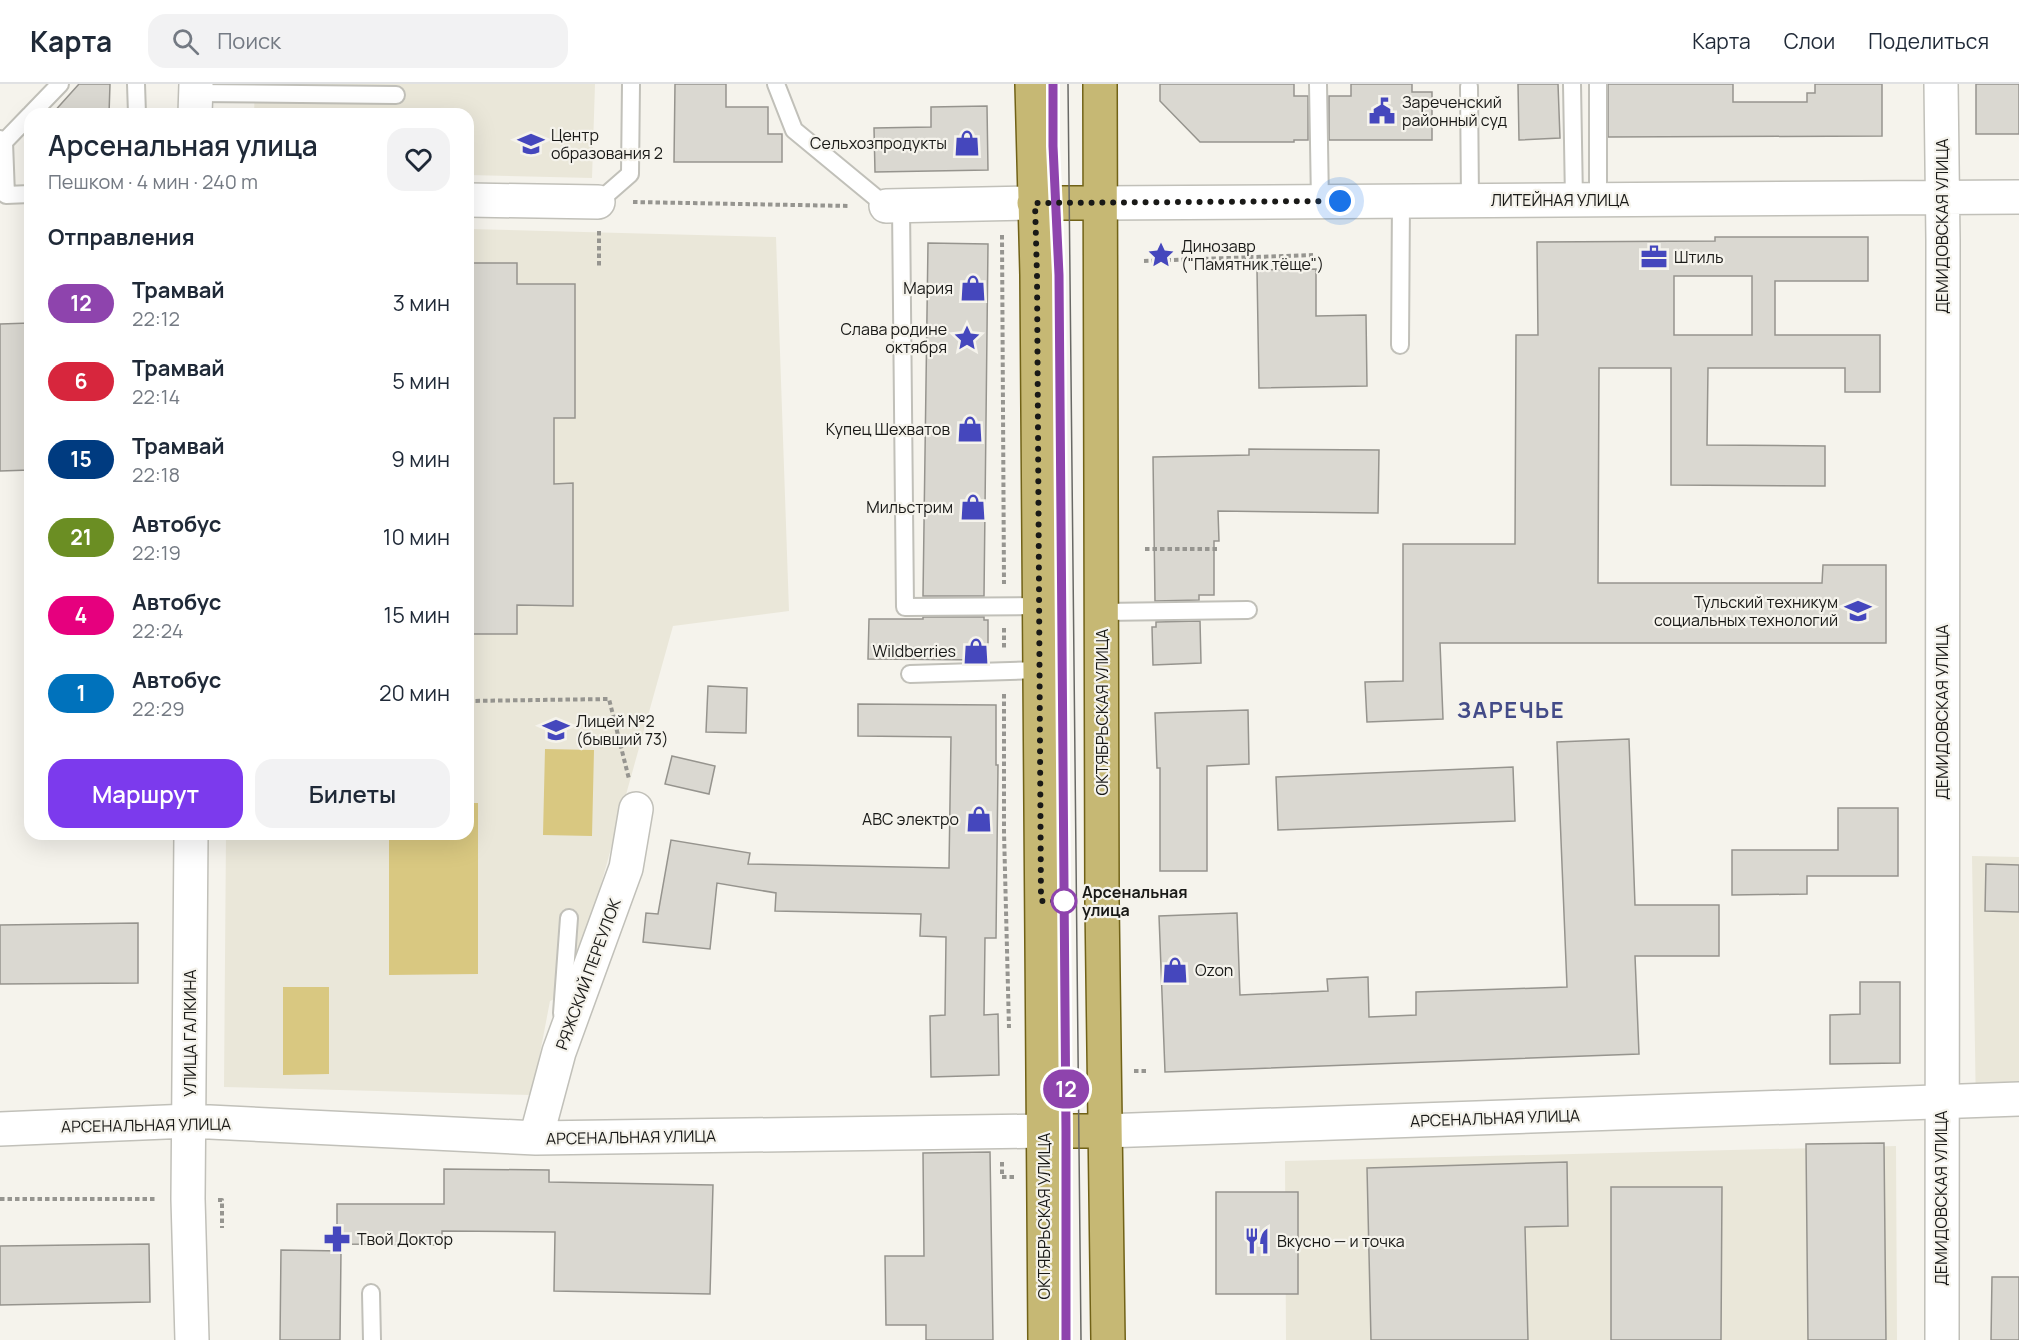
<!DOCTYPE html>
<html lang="ru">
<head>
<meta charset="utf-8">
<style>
  :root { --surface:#fff; --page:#f2f2f3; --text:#1f2937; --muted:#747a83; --line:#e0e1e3; --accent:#7c3aed }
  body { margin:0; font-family:Manrope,sans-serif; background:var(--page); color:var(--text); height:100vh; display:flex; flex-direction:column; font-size:22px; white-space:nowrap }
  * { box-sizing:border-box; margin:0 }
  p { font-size:20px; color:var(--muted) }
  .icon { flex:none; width:33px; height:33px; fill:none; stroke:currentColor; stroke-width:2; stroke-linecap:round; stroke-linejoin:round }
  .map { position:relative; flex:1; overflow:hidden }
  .details { position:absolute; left:24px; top:24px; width:450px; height:732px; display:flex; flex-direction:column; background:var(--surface); border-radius:18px; box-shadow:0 6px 24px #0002 }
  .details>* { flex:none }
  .badge { padding:0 12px; border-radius:20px; font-size:21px; line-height:39px }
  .you { position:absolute; width:30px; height:30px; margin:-15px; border:4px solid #fff; border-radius:50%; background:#1a73e8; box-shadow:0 0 0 9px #1a73e833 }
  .map>.badge { position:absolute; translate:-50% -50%; box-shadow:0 0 0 3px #fff }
  h2 { padding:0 24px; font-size:22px; line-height:54px }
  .round { display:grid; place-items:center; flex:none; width:63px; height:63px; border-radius:18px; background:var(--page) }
  .summary { display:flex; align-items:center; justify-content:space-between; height:102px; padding:0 24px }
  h1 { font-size:28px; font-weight:600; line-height:45px }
  .button { display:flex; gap:12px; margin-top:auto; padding:12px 24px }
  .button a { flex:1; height:69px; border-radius:18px; background:var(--accent); color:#fff; font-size:24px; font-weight:600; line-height:69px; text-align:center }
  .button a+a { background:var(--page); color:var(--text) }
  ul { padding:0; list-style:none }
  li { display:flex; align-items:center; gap:18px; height:78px; padding:0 24px }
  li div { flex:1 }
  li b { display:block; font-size:22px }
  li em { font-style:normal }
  li .badge { min-width:66px; font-weight:700; text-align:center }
  header { display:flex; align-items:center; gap:36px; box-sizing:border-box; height:84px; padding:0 30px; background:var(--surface); border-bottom:2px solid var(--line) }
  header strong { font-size:28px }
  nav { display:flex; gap:33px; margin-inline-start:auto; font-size:21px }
  .search { width:420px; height:54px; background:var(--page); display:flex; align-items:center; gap:15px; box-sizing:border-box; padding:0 21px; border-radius:18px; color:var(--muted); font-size:22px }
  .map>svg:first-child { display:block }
  .built { fill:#eae7d9 }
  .green { fill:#d9c881 }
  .building { fill:#dad8d1; stroke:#96948e; stroke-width:1.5; fill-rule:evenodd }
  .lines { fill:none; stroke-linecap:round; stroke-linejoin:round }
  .lane-casing { stroke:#c1c0b9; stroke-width:20 }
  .street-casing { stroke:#c1c0b9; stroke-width:36 }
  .secondary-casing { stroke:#c1c0b9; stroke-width:36 }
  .primary-casing { stroke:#716217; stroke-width:36 }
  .path { stroke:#969590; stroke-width:4; stroke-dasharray:4.5 3; stroke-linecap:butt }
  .lane { stroke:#fff; stroke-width:16 }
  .street { stroke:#fff; stroke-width:33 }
  .secondary { stroke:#fff; stroke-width:33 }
  .primary { stroke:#c6b874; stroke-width:33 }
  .tram { stroke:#696965; stroke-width:1.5 }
  .line-casing { stroke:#fff; stroke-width:14 }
  .line { stroke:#8e44ad; stroke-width:9 }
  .walk { stroke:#191917; stroke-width:6; stroke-dasharray:0 10.8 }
  .stop-dot { fill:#fff; stroke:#8e44ad; stroke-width:3 }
  .labels { text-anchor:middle; stroke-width:4.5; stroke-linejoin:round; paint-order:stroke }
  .poi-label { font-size:16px; fill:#191917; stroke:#f5f3ec; text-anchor:start }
  .street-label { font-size:16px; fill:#191917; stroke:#f5f3ec }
  .stop-label { font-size:16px; font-weight:bold; fill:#191917; stroke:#f5f3ec; text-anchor:start }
  .district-label { font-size:22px; font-weight:bold; letter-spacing:1.5px; fill:#434b88; stroke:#f5f3ec }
</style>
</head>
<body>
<header>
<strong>Карта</strong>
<div class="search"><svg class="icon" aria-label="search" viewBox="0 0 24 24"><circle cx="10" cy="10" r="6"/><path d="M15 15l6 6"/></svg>Поиск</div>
<nav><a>Карта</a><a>Слои</a><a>Поделиться</a></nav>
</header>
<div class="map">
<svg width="2019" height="1256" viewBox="0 0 2019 1256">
  <rect width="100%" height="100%" fill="#f5f3ec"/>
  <!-- built -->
  <path class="built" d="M255 0H595L592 94 468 91V30H254Z
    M468 145 776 153 789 527 673 542 571 908 550 917 532 1011 224 1003 226 750H468Z
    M1972 772 2019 773V1027L1976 1029Z
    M1896 1062 1897 1256H1286L1285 1077Z"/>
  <!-- green -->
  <path class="green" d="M545 665 594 666 592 752 543 751Z
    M468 719H478V890L389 891V750H468Z
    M283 903H329V990L283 991Z"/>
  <!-- building -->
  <path class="building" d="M79 0H110L109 30H52Z
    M675 0H726V23H768V50H782V78H674Z
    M1160 0H1294V12H1308V56H1294V58H1200L1160 17Z
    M1351 0H1412V8H1432V56H1329V12H1351Z
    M1518 0H1558L1560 54 1519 56Z
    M1608 0H1733V18H1807V9H1815V0H1882V52L1608 53Z
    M1976 0H2019V50H1976Z
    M987 22 988 86 875 88 874 44 931 43V23Z
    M1715 153H1868V197H1775V251H1880V308H1845V284H1708L1707 361 1825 362V402L1671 401V284H1599L1598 499H1822L1823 481H1886V559H1440L1443 635 1367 638 1365 598 1403 597V460H1515L1516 251H1538L1537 158 1715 157ZM1674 192H1752V251H1674Z
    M928 159 988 160 984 512H923Z
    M468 179H517V200H575V334H554V400L573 399V522L517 521V550H468Z
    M1316 185V232L1366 231 1367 302 1259 304 1257 186Z
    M30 239V386L0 387V240Z
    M1249 365 1379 366 1378 429 1218 427 1219 457H1214V511H1199V516L1155 517 1153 373 1249 371Z
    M923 533H984V536H988V576L868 575 869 535H923Z
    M1200 537 1201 579 1153 581 1152 543H1156V538Z
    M708 602 747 604 746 649 706 648Z
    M858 620 996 621V681H998L996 854H985L984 931 998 930 999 991 931 993 930 932 945 931 946 853 920 852 921 830 775 827 776 809 717 799 710 865 643 858 646 829 658 830 671 756 750 769 748 780 949 784 951 653 858 652Z
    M1248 626 1249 680 1207 682V787H1160V684H1157L1155 629Z
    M1629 655 1635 821H1719V872H1635L1639 970 1165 988 1159 832 1237 829 1240 911 1328 907 1327 895 1368 893 1369 933 1416 931V908L1567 903 1557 658Z
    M672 672 715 682 709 710 665 700Z
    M1513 683 1515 737 1278 746 1276 693Z
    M1838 724H1898V792H1807V810L1732 811V766H1838Z
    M1986 780 2019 781V828L1985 827Z
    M138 839V899L0 900V841Z
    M1860 898H1900V979L1830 980V931L1860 930Z
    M1884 1059 1886 1256H1808L1806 1060Z
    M990 1068 993 1256H926V1241H886L885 1172H924L923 1069Z
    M1567 1078 1568 1142 1525 1143 1528 1256H1371L1367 1084Z
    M444 1085 549 1086V1098L713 1101 710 1210 554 1207 555 1148 442 1147V1161L337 1160V1120H444Z
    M1611 1103H1722L1721 1256H1611Z
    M1216 1108H1298V1210H1216Z
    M149 1160 150 1218 0 1221V1162Z
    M281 1166 341 1167 340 1256H280Z
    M1992 1193H2019V1256H1991Z"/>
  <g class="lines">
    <!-- lane casing -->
    <g class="lane-casing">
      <path id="lane" d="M136 0 137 30
        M776 0 794 46 886 122
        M1318 0 1320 118
        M1572 0 1574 116
        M1598 0V116
        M1469 3 1470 116
        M195 9 396 11
        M31 30 60 0
        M0 55 4 58 30 31
        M4 58 6 111 30 110
        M598 118 630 90 631 0
        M901 122 905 523 1039 522
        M1400 261 1401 117
        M1102 528 1248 526
        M910 590 1039 586
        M562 929 569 834
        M371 1209 372 1256"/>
    </g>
    <!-- street casing -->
    <g class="street-casing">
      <path id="street" d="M195 30 196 0
        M468 116 598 118
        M886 122 1034 119
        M191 750 188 1115 192 1256
        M0 1045 189 1037 536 1054 1044 1047
        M1104 1047 2019 1015
        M536 1054 559 968 626 784 636 725"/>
    </g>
    <!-- secondary casing -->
    <g class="secondary-casing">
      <path id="secondary" d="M1941 0 1943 156 1942 1256
        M1100 119 2019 113"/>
    </g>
    <!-- primary casing -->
    <g class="primary-casing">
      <path id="primary" d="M1032 0 1037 191 1045 1256
        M1100 0 1102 818 1108 1256
        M1034 119H1100
        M1044 1047H1104"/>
    </g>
    <!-- path -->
    <path class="path" d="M633 118 850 122
      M599 147V183
      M1002 151 1004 500
      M1144 177 1313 171
      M1145 465H1220
      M1004 544V566
      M1004 610V748L1009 944
      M468 617 609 615 629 695
      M1134 987H1146
      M1002 1078V1093H1015
      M0 1115H157
      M218 1116H222V1144"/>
    <!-- lane -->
    <use href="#lane" class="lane"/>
    <!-- street -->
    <use href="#street" class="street"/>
    <!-- secondary -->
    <use href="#secondary" class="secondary"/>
    <!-- primary -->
    <use href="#primary" class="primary"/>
    <!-- tram -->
    <path class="tram" d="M1053 0V62L1059 191 1067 1047 1066 1256
      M1068 0 1081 1256"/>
  </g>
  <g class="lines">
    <!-- line casing -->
    <g class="line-casing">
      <path id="line" d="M1053 0V62L1059 191 1066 1047V1256"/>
    </g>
    <!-- line -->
    <use href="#line" class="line"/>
    <!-- walk -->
    <path class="walk" d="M1064 817H1041L1037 192 1035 119 1340 117"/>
  </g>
  <!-- icons -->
  <defs>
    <g id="civic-bare" transform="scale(2.07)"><path d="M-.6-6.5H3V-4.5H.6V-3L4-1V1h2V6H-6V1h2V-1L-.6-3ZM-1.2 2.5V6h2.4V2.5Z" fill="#4547bd" stroke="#f5f3ec" stroke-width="2.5" paint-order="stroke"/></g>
    <g id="shop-bare" transform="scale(2.07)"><path d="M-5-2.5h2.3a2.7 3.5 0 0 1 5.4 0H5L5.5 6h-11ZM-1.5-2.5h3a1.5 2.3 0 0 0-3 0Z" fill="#4547bd" stroke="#f5f3ec" stroke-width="2.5" paint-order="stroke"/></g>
    <g id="school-bare" transform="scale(2.07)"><path d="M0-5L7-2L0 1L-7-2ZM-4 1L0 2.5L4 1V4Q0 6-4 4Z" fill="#4547bd" stroke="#f5f3ec" stroke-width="2.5" paint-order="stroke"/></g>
    <g id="sight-bare" transform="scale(2.07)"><path d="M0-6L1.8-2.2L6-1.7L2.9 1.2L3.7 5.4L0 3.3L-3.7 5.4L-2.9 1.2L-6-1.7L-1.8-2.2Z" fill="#4547bd" stroke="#f5f3ec" stroke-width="2.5" paint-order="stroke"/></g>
    <g id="office-bare" transform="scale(2.07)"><path d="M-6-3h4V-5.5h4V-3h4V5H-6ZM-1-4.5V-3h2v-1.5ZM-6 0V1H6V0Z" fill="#4547bd" stroke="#f5f3ec" stroke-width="2.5" paint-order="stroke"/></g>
    <g id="university-bare" transform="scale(2.07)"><path d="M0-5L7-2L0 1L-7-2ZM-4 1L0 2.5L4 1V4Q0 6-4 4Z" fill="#4547bd" stroke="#f5f3ec" stroke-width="2.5" paint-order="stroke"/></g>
    <g id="pharmacy-bare" transform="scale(2.07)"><path d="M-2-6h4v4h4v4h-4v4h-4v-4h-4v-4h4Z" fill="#4547bd" stroke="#f5f3ec" stroke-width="2.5" paint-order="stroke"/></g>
    <g id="restaurant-bare" transform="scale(2.07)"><path d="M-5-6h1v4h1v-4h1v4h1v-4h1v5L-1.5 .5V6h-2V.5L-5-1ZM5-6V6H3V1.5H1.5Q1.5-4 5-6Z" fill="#4547bd" stroke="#f5f3ec" stroke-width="2.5" paint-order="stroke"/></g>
  </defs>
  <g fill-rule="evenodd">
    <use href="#civic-bare" x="1382" y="27"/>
    <use href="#shop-bare" x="967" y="59"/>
    <use href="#school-bare" x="531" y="60"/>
    <use href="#sight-bare" x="1161" y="171"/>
    <use href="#office-bare" x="1654" y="173"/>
    <use href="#shop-bare" x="973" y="204"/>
    <use href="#sight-bare" x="967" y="254"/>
    <use href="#shop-bare" x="970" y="345"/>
    <use href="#shop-bare" x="973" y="423"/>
    <use href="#university-bare" x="1858" y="527"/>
    <use href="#shop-bare" x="976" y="567"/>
    <use href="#school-bare" x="556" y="646"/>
    <use href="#shop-bare" x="979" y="735"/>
    <use href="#shop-bare" x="1175" y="886"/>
    <use href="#pharmacy-bare" x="337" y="1155"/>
    <use href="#restaurant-bare" x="1257" y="1157"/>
  </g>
  <!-- markers -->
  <circle class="stop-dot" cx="1064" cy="817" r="12"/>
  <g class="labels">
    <!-- poi labels -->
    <g class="poi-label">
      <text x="1402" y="24">Зареченский<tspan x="1402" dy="18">районный суд</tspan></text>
      <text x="551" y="57">Центр<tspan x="551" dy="18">образования 2</tspan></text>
      <text x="947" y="65" text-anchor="end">Сельхозпродукты</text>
      <text x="1181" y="168">Динозавр<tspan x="1181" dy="18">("Памятник тёще")</tspan></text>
      <text x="1674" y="179">Штиль</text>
      <text x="953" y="210" text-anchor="end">Мария</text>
      <text x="947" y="251" text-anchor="end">Слава родине<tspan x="947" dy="18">октября</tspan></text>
      <text x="950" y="351" text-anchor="end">Купец Шехватов</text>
      <text x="953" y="429" text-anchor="end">Мильстрим</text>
      <text x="1838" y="524" text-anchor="end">Тульский техникум<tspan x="1838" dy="18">социальных технологий</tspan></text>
      <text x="956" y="573" text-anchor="end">Wildberries</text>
      <text x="576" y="643">Лицей №2<tspan x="576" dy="18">(бывший 73)</tspan></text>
      <text x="959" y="741" text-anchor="end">АВС электро</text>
      <text x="1195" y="892">Ozon</text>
      <text x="357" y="1161">Твой Доктор</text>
      <text x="1277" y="1163">Вкусно — и точка</text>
    </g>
    <!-- street labels -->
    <g class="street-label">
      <text x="1560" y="122">ЛИТЕЙНАЯ УЛИЦА</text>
      <text transform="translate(1942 142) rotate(-90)" y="6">ДЕМИДОВСКАЯ УЛИЦА</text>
      <text transform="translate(1102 628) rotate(-90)" y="6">ОКТЯБРЬСКАЯ УЛИЦА</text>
      <text transform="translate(1942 628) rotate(-90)" y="6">ДЕМИДОВСКАЯ УЛИЦА</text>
      <text transform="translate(588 890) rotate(-70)" y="6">РЯЖСКИЙ ПЕРЕУЛОК</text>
      <text transform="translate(190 949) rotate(-90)" y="6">УЛИЦА ГАЛКИНА</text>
      <text transform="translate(1495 1034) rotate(-2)" y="6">АРСЕНАЛЬНАЯ УЛИЦА</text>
      <text transform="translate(146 1041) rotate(-1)" y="6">АРСЕНАЛЬНАЯ УЛИЦА</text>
      <text transform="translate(631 1053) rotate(-1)" y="6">АРСЕНАЛЬНАЯ УЛИЦА</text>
      <text transform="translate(1941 1114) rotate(-90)" y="6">ДЕМИДОВСКАЯ УЛИЦА</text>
      <text transform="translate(1044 1132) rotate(-90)" y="6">ОКТЯБРЬСКАЯ УЛИЦА</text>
    </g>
    <!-- stop labels -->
    <g class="stop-label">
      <text x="1082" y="814">Арсенальная<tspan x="1082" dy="18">улица</tspan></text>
    </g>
    <!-- district labels -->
    <g class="district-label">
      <text x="1511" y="634">ЗАРЕЧЬЕ</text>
    </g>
  </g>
</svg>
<div class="you" style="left:1340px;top:117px"></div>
<b class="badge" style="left:1066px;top:1005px;background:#8e44ad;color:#fff">12</b>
<section class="details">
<div class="summary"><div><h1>Арсенальная улица</h1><p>Пешком · 4 мин · 240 m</p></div><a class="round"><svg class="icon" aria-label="heart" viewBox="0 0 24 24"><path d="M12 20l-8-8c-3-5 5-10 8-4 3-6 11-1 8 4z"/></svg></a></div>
<h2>Отправления</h2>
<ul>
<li><span class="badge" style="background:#8e44ad;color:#fff">12</span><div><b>Трамвай</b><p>22:12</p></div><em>3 мин</em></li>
<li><span class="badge" style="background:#d7263d;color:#fff">6</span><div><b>Трамвай</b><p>22:14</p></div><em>5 мин</em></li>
<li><span class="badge" style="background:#003b80;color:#fff">15</span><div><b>Трамвай</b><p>22:18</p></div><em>9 мин</em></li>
<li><span class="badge" style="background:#6b8e23;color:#fff">21</span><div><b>Автобус</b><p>22:19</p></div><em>10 мин</em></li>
<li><span class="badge" style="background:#e6007e;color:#fff">4</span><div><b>Автобус</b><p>22:24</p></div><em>15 мин</em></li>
<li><span class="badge" style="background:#0072bc;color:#fff">1</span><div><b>Автобус</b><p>22:29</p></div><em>20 мин</em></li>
</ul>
<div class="button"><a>Маршрут</a><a>Билеты</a></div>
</section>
</div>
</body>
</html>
